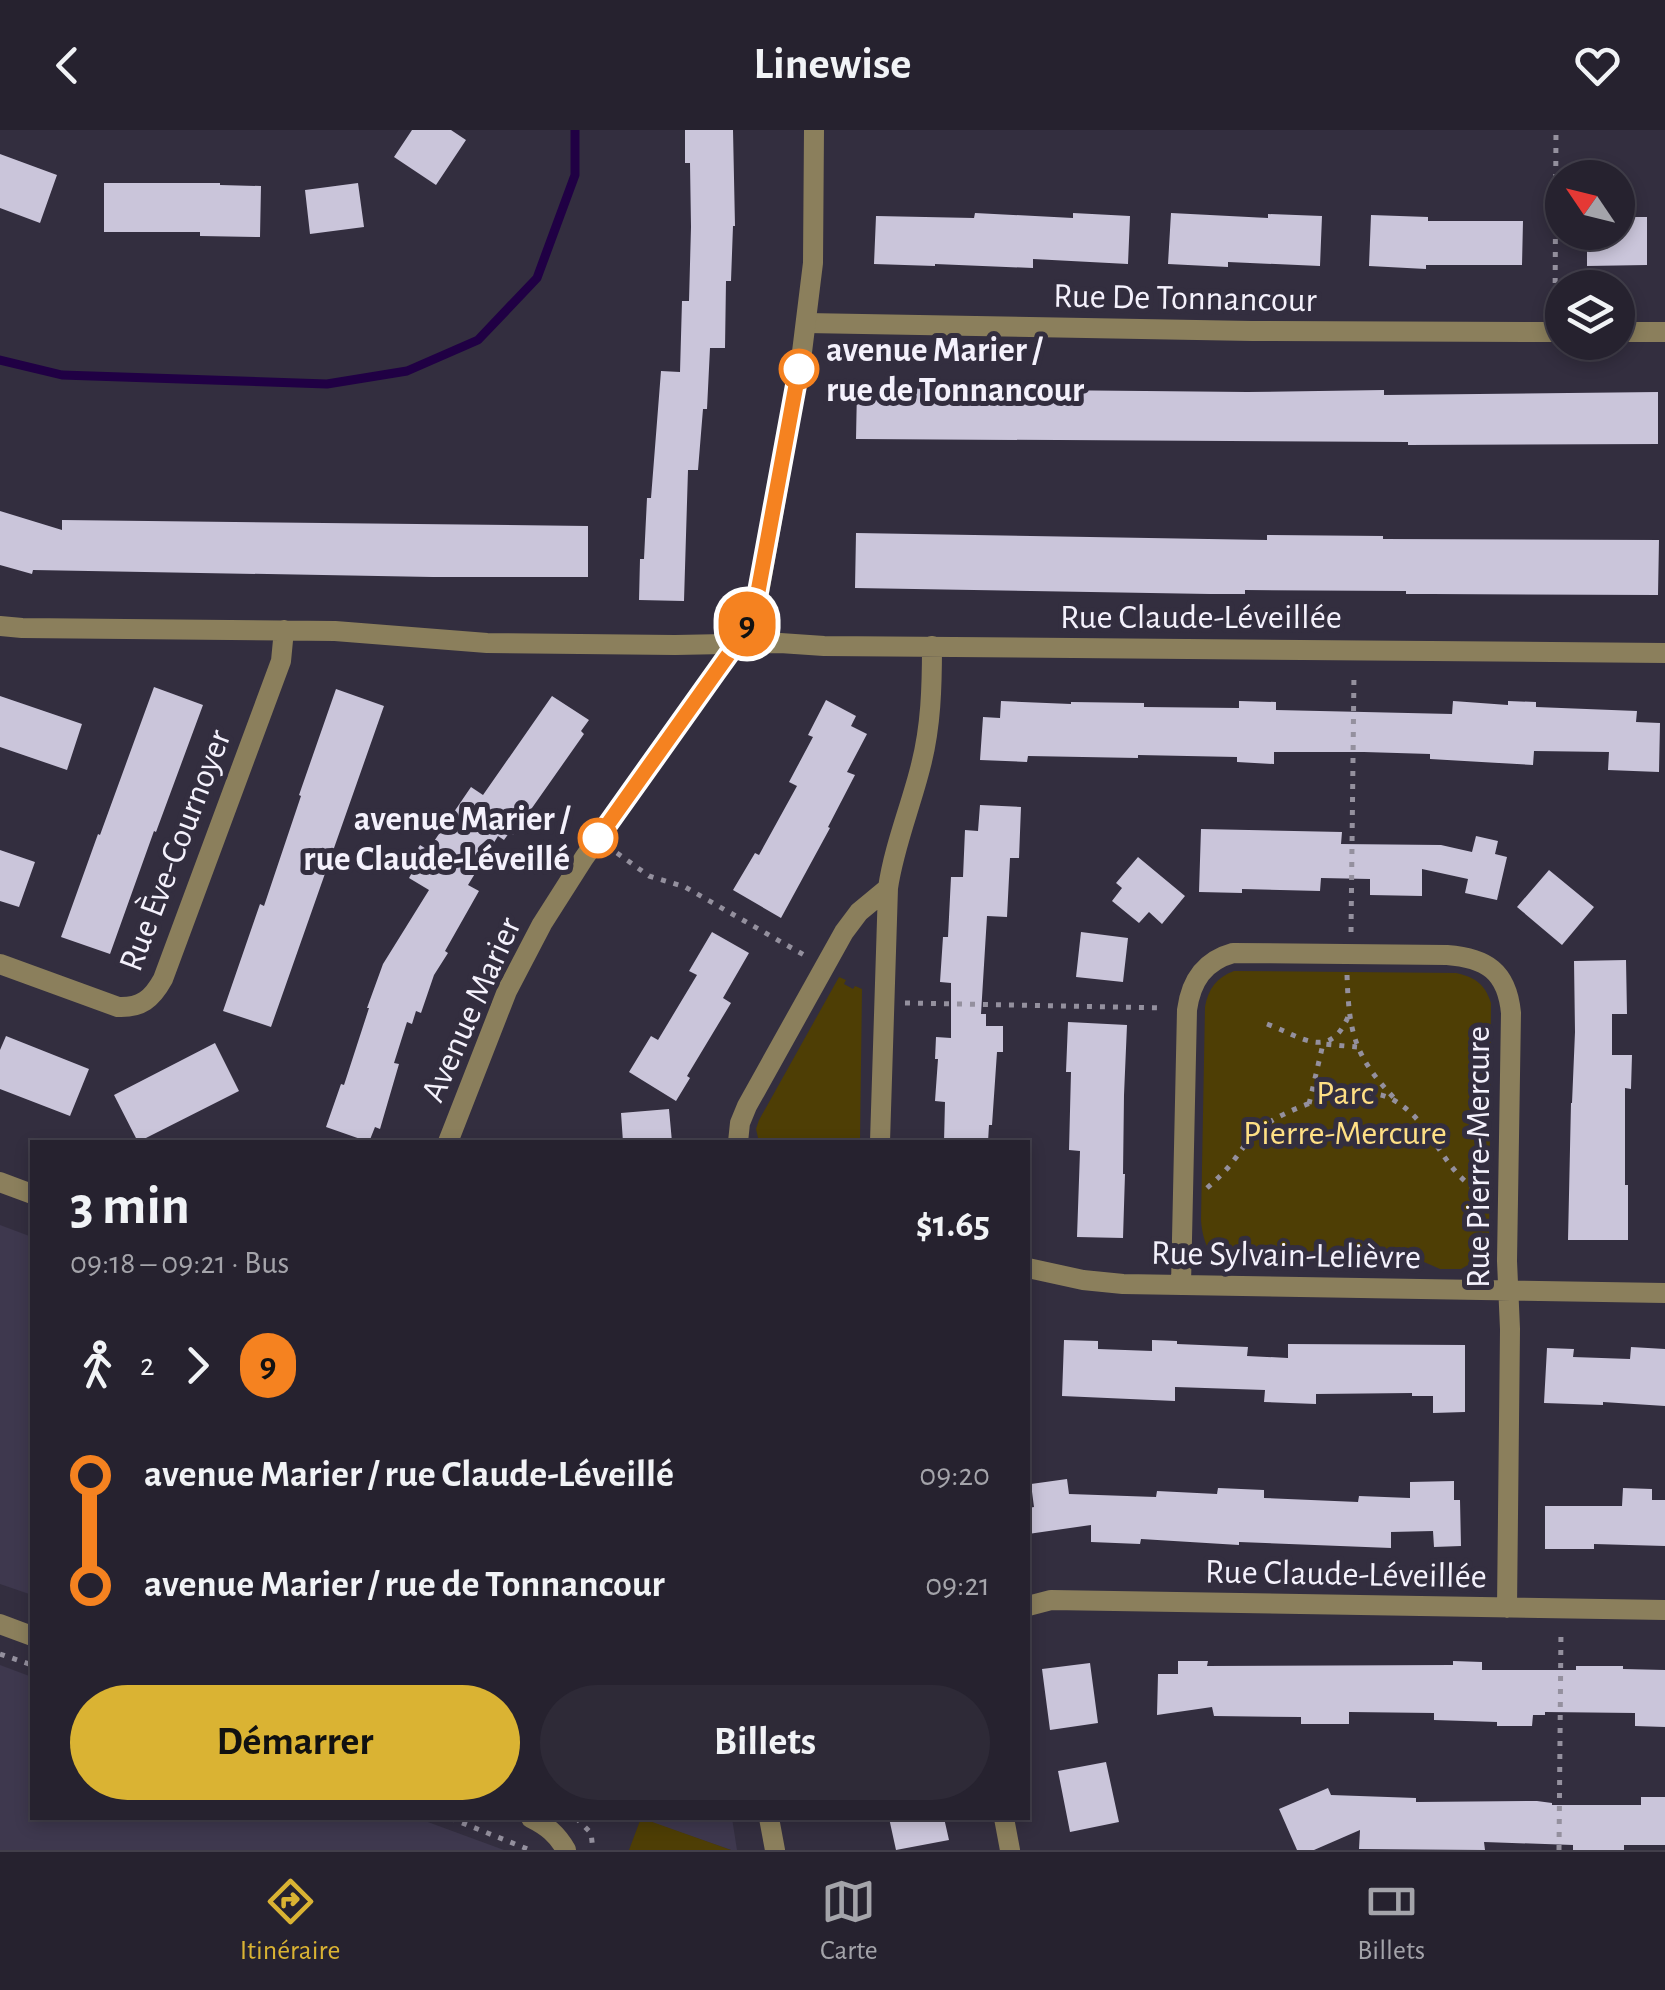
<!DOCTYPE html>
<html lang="fr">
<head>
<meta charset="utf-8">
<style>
  :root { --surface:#26222f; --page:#2e2a37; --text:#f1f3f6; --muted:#a4a4aa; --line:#423f4b; --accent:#dab333 }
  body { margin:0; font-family:"Alegreya Sans",sans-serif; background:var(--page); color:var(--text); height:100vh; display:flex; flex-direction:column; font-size:38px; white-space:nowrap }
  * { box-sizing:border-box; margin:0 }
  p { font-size:32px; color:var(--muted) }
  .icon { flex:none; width:55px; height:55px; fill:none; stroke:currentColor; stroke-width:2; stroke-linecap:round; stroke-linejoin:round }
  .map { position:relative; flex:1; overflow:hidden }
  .panel { position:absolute; left:30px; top:1010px; width:1000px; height:680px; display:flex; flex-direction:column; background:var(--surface); border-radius:0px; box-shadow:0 5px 15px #0003,0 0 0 2px var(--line) }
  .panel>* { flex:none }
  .badge { padding:0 20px; border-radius:32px; font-size:35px; line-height:65px }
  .needle { width:65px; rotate:305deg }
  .tools { position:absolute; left:1545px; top:30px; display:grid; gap:20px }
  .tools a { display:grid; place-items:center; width:90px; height:90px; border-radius:50%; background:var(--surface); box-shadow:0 5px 15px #0003,0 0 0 2px var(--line); font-size:50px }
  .map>.badge { position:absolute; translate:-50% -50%; box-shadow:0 0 0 5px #fff }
  .legs { display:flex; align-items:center; gap:15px; height:110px; padding:0 40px; font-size:32px }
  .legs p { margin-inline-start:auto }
  .headline { display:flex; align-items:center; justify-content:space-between; height:170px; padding:0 40px }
  h1 { font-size:55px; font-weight:700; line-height:75px }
  .primary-button { display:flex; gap:20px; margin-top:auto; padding:20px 40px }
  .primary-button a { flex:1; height:115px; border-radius:60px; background:var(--accent); color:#111; font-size:40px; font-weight:700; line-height:115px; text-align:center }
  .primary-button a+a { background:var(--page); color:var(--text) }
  ul { padding:0 40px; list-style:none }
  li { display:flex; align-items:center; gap:35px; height:110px; font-size:38px }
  li i { display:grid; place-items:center; width:15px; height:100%; margin:0 12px; background:currentColor }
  li i::after { content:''; width:25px; height:25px; margin:-12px; border:8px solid; border-radius:50%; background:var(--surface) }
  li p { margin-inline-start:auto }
  li:first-child i { background:linear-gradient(#0000 50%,currentColor 0) }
  li:last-child i { background:linear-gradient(currentColor 50%,#0000 0) }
  header { display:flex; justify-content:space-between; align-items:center; height:130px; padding:0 40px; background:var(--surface); font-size:45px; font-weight:700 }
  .tab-bar { display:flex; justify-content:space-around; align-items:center; height:140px; border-top:2px solid var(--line); background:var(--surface); font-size:28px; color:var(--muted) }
  .tab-bar a { display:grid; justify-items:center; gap:5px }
  .tab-bar .current { color:var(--accent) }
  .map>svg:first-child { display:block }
  .built { fill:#3e384e }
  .green { fill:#4e3e05 }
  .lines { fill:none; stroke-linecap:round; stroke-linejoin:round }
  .stream { stroke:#200044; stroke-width:9 }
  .building { fill:#cac5da }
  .path { stroke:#94909e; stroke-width:5; stroke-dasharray:5 8; stroke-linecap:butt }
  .minor { stroke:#8b7f5c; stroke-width:20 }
  .tertiary { stroke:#8b7f5c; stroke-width:20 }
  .line-1-casing { stroke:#fff; stroke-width:22 }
  .line-1 { stroke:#f58220; stroke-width:15 }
  .stop-1-dot { fill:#fff; stroke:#f58220; stroke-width:5 }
  .labels { text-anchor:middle; stroke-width:10; stroke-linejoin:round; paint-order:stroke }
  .street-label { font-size:35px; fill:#f4f1fc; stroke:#332e3f }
  .stop-label { font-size:35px; font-weight:bold; fill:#f4f1fc; stroke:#332e3f; text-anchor:start }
  .park-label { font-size:35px; fill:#fedf84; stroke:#332e3f }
</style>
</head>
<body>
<header><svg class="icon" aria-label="back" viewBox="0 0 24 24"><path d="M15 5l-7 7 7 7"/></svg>Linewise<svg class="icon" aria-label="heart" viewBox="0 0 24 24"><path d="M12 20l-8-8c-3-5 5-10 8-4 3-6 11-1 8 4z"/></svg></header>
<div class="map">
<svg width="1665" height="1720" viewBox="0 0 1665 1720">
  <rect width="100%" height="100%" fill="#332e3f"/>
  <!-- built -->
  <path class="built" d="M0 1095 32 1107V1465L0 1454Z
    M0 1535 32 1547V1688H417L504 1720H0Z
    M639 1688H732L737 1720H731Z"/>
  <!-- green -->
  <path class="green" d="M1234 841 1456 843C1475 847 1485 854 1491 873L1489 1105 1480 1128 1461 1139H1440L1406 1124 1290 1121C1276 1123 1265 1131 1252 1134 1217 1143 1203 1120 1201 1090L1205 877C1208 859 1217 847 1234 841Z
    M839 847 846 850 844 854 853 859 855 856 862 859 860 1012H759L756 999 759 990Z
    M641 1688 731 1720H629Z"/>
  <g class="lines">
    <!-- stream -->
    <path class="stream" d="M0 230 62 245 327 254 407 241 478 210 537 148 575 45V0"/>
  </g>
  <!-- building -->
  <path class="building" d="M412 0H451L466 10 436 55 394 27Z
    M685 0H733L735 96H733L731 151H726L725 218H710L707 279H703L698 340H688L684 471 639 470 640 429H644L647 368H651L661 241 680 242 682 171H689L691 97 690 33H685Z
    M0 24 57 45 40 93 0 78Z
    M104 53H220V55L261 56 260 107 200 106V102H104Z
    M358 53 364 97 310 104 305 60Z
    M975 83 1073 88V83L1130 86 1128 134 1033 129V138L935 134V136L874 134 876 86 974 88Z
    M1171 83 1268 88V84L1322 86 1320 136 1228 132V137L1168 134Z
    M1371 85 1428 87V91H1523L1522 135H1426V139L1369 136Z
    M1618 87H1647V135L1587 136V102H1618Z
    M857 258 1247 262 1384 260V265L1658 262V314L1408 315V312L856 309Z
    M0 381 62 400V390L588 396V447H433L33 440 32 444 0 435Z
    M856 403 1267 410V405L1383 406V409L1659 410 1658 465 1432 464H1406V461L1245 460V464H1210L855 458Z
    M154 557 203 575 156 702 154 701 110 824 61 807 98 704 100 705Z
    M336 559 384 576 271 897 223 881 260 774 264 776 301 666 299 665Z
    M0 566 82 594 67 640 0 617Z
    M552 566 589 590 581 601 584 604 513 705 509 703 504 710 498 706 468 755 479 761 445 821 448 823 434 845 421 883 416 881 412 894 407 892 394 933 399 934 380 999 375 997 369 1012 326 997 341 954 344 955 369 878H367L383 834 429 760 409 748 414 739 408 735 420 715 428 720 471 657 483 665Z
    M826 570 856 586 851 596 867 604 847 642 855 645 828 697 830 698 781 788 733 760 755 723 759 725 797 656 789 652 813 607 808 605Z
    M1001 571 1071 574V572L1144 573V577L1239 578V571L1276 572V580L1452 584 1453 571 1508 575V571L1536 572V577L1637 581 1636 592 1660 593 1659 642 1608 640 1609 622 1534 621 1533 635 1430 629V624L1364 622H1274V634L1237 632V627L1138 625V628L1028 626 1027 632 980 630 983 587 1000 588Z
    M980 675 1021 677 1019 728H1010L1007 787 987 786 981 884H986V896H1003V922H997L992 995H989L988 1012H944L945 972 935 971 938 929H935L936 907 951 908V853L940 852 943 807H948L951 747H963L965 700 978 701Z
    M1201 699 1342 702 1341 714 1441 715 1472 722 1476 706 1498 711 1495 724 1507 727 1497 770 1465 763 1468 749 1422 739V766L1370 765V749L1321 748 1320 761 1242 759V763L1199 762Z
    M0 720 35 732 19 777 0 771Z
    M1138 727 1185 766 1162 794 1149 782 1139 793 1112 771 1122 758 1116 753Z
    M1549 740 1594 777 1562 815 1517 777Z
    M712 802 749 823 723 868 731 873 687 946 690 948 676 971 629 942 651 906 658 910 697 845 689 841Z
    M1081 802 1128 808 1123 852 1076 847Z
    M1626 830 1627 884H1612V925H1632L1631 959 1625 958V1055H1628V1110H1568L1571 973H1572L1575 902 1574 831Z
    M1068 892 1127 895 1124 965 1123 1044H1125L1123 1108 1077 1107 1080 1021 1069 1020 1071 942H1066Z
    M6 906 89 939 70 986 0 959V920Z
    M215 913 239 961 138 1012 114 965Z
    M669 979 672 1012H623L621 983Z
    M1064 1210 1098 1211V1219L1152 1221V1210L1177 1211V1214L1248 1217 1247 1226 1288 1228V1214L1465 1215V1282L1433 1283V1266H1412V1263L1316 1264V1274L1264 1272 1265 1260 1175 1257V1271L1062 1266Z
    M1631 1217 1665 1219V1276L1603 1272V1275L1544 1273 1547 1218 1574 1219 1573 1227 1630 1229Z
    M1067 1349 1069 1364 1156 1367 1157 1361 1217 1364 1218 1358 1264 1360V1368L1358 1372 1359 1366 1410 1368V1352L1454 1351V1370H1460L1461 1416 1434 1417 1433 1401 1391 1402V1418L1239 1412V1415L1141 1409 1140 1414 1091 1412V1395L1028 1404V1378L1034 1377 1031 1354Z
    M1623 1358 1652 1359V1370H1665V1416L1594 1414V1419H1545V1376H1622Z
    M1178 1531H1208L1207 1536 1453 1535V1531L1482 1532V1540H1576V1536H1623V1539L1665 1540V1597L1635 1596V1583L1545 1582V1585H1533L1532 1596H1497V1592L1434 1590V1583L1349 1582V1594H1301V1587L1214 1586 1212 1577 1157 1585 1158 1544H1178Z
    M1090 1533 1098 1593 1050 1600 1042 1539Z
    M1106 1632 1119 1692 1070 1702 1058 1641Z
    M1328 1658 1331 1665 1416 1668V1672L1537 1671 1552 1673V1675H1641V1667H1665V1715H1624V1720H1573V1715L1484 1712 1485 1720 1359 1719 1360 1700 1314 1720H1297L1279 1679Z
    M889 1688H944L949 1710 896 1720Z"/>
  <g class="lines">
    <!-- path -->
    <path class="path" d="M1555 179 1556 0
      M617 723 649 746 685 757 804 825
      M1351 802 1354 543
      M1347 845C1349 903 1354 926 1395 969
      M905 873 1164 878
      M1267 894C1302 907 1329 931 1348 887
      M1309 974 1323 914 1357 917
      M1207 1058C1217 1049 1226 1041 1234 1030 1242 1020 1248 1009 1258 1000 1286 978 1345 957 1381 965 1393 968 1404 976 1413 985 1439 1011 1449 1047 1484 1064
      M0 1524 32 1535
      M450 1688 530 1720
      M576 1688 591 1703 593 1720
      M1559 1720 1561 1499"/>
    <!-- minor -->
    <path class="minor" d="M806 193 1252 201 1562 202
      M1618 202H1665
      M0 496 22 498 335 501 487 513 675 515 780 513 824 516 1665 523
      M0 834 118 877C141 878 152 869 163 849L281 531 284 500
      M738 1012 740 993 747 976 844 802 859 782 888 758
      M880 1012 888 758C894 716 911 676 921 635 931 596 932 557 932 516
      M1028 1138 1083 1150 1123 1154 1665 1163
      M1181 1155 1187 880C1191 851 1204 831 1233 823L1447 825C1486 828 1507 841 1511 883L1507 1131 1510 1199 1507 1478
      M1028 1476 1051 1470 1665 1480
      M0 1494 32 1506
      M531 1688C547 1696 557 1704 566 1720
      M1004 1688 1010 1720"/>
    <!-- tertiary -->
    <path class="tertiary" d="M448 1012 507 861 542 794 584 728 736 514 755 478 759 463 802 222 813 133 814 0
      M0 1052 32 1064
      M769 1688 775 1720"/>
  </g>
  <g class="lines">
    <!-- line-1 casing -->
    <g class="line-1-casing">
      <path id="line-1" d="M598 708 716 542 736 514 755 478 799 239"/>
    </g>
    <!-- line-1 -->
    <use href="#line-1" class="line-1"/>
  </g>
  <!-- markers -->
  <g class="stop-1-dot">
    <circle cx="799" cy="239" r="18"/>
    <circle cx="598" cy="708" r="18"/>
  </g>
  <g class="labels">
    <!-- street labels -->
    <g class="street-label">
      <text transform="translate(1185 167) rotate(1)" y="12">Rue De Tonnancour</text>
      <text x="1201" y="498">Rue Claude-Léveillée</text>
      <text transform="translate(174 720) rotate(-69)" y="12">Rue Ève-Cournoyer</text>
      <text transform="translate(470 879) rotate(-66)" y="12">Avenue Marier</text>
      <text transform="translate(1477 1027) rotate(-90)" y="12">Rue Pierre-Mercure</text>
      <text transform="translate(1286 1124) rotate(1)" y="12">Rue Sylvain-Lelièvre</text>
      <text transform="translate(1346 1443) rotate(1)" y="12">Rue Claude-Léveillée</text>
    </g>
    <!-- stop labels -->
    <g class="stop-label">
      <text x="826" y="231">avenue Marier /<tspan x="826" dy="40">rue de Tonnancour</tspan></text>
      <text x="570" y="700" text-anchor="end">avenue Marier /<tspan x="570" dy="40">rue Claude-Léveillé</tspan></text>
    </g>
    <!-- park labels -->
    <g class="park-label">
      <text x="1345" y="974">Parc<tspan x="1345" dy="40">Pierre-Mercure</tspan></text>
    </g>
  </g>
</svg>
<div class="tools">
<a><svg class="needle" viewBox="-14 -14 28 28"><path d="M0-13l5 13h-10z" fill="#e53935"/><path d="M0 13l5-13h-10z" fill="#a4a4aa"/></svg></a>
<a><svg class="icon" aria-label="layers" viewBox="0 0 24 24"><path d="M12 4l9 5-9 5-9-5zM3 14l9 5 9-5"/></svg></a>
</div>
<b class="badge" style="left:747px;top:494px;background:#f58220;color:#111">9</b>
<section class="panel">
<div class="headline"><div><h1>3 min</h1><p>09:18 – 09:21 · Bus</p></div><b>$1.65</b></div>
<div class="legs"><svg class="icon" aria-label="walk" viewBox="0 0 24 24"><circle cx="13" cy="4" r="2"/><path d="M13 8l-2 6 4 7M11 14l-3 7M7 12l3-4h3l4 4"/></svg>2<svg class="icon" aria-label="forward" viewBox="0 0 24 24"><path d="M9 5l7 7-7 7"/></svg><b class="badge" style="background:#f58220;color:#111">9</b></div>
<ul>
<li><i style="color:#f58220"></i><b>avenue Marier / rue Claude-Léveillé</b><p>09:20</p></li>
<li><i style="color:#f58220"></i><b>avenue Marier / rue de Tonnancour</b><p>09:21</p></li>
</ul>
<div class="primary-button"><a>Démarrer</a><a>Billets</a></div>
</section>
</div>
<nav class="tab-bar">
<a class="current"><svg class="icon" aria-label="directions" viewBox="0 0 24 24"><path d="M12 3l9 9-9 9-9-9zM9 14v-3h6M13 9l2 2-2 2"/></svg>Itinéraire</a>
<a><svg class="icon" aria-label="map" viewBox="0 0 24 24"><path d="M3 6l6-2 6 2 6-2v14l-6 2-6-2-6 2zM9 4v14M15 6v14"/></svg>Carte</a>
<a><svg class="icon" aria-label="tickets" viewBox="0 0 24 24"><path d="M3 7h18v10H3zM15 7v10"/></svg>Billets</a>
</nav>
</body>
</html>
